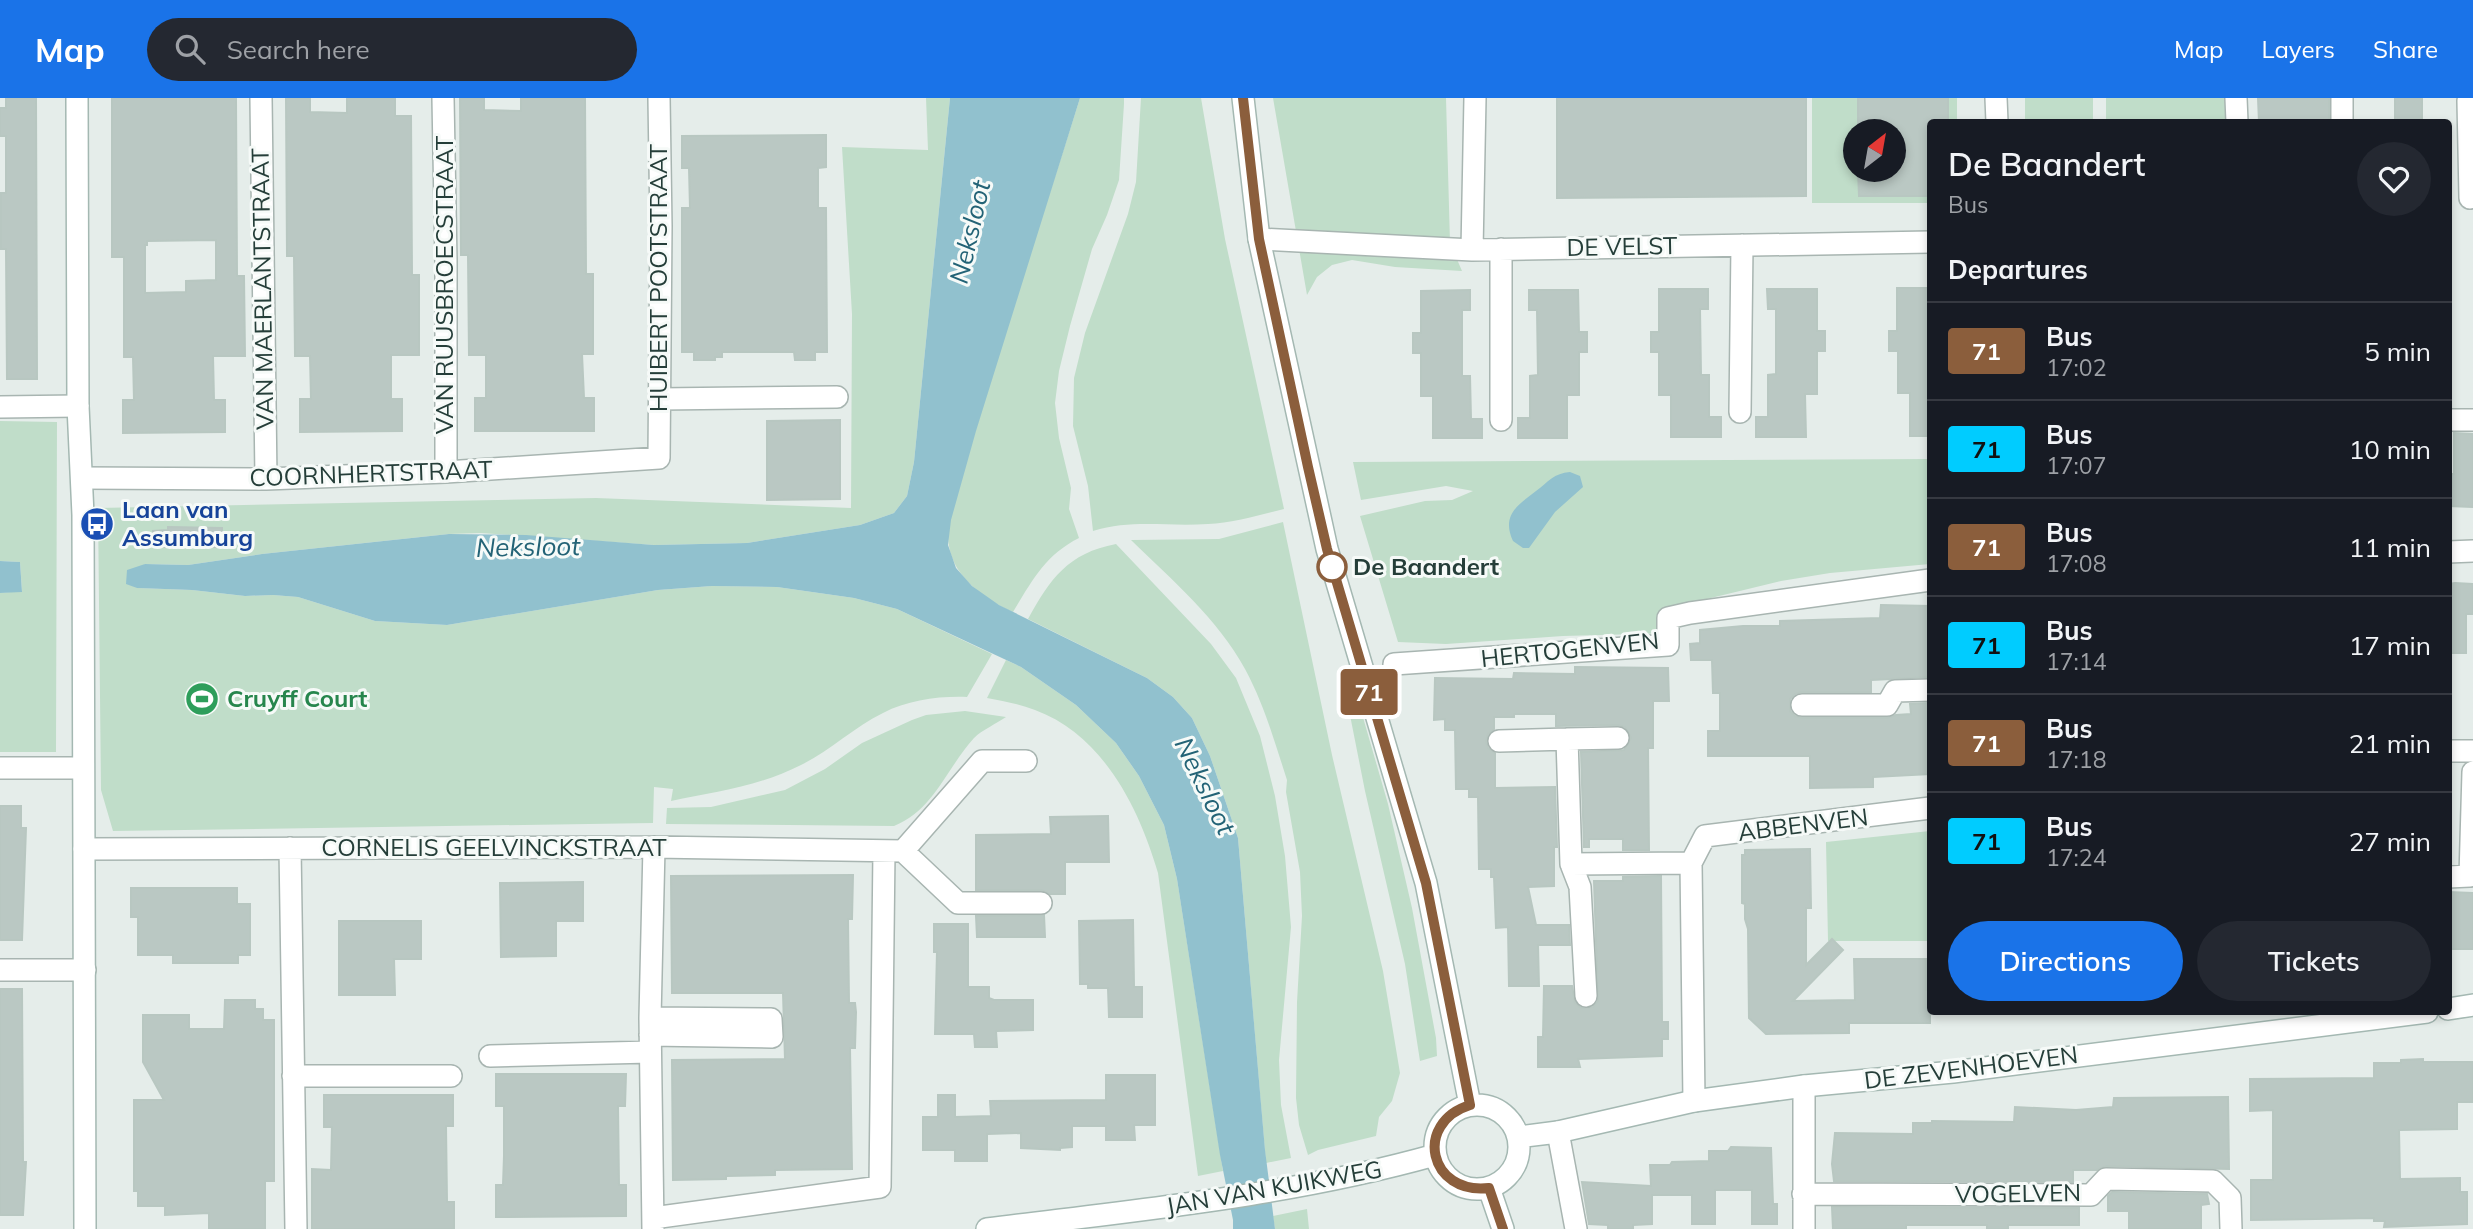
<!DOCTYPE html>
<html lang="en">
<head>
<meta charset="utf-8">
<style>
  :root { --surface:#171b24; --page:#242831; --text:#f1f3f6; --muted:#9ea1a6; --line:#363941; --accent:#1a73e8 }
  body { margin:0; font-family:Mulish,sans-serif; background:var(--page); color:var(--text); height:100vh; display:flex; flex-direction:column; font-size:26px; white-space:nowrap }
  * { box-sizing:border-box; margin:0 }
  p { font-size:23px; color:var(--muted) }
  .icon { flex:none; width:38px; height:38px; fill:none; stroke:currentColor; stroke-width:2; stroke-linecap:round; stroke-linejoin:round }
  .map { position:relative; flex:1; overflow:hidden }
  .drawer { position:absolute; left:1927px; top:21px; width:525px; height:896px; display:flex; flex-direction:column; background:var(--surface); border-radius:7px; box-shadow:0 4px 10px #0003 }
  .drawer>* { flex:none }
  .badge { padding:0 14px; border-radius:5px; font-size:24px; line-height:46px }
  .needle { width:46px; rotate:31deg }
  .controls { position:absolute; left:1843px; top:21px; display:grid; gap:14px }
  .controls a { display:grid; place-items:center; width:63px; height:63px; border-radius:50%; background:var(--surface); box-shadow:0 4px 10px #0003; font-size:35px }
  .map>.badge { position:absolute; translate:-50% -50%; box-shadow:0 0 0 4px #fff }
  h2 { padding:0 21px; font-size:26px; line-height:63px }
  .round { display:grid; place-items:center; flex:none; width:74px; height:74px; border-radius:37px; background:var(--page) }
  .head { display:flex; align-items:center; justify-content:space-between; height:119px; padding:0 21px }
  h1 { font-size:33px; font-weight:600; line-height:52px }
  .button { display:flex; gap:14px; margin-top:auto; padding:14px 21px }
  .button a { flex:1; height:80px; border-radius:42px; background:var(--accent); color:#fff; font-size:28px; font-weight:600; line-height:80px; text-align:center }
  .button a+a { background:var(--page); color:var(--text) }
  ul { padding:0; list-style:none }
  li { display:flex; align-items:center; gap:21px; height:98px; padding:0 21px; border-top:2px solid var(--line) }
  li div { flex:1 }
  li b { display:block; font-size:26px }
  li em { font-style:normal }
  li .badge { min-width:77px; font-weight:700; text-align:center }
  header { display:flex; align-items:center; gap:42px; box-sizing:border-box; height:98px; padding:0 35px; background:var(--accent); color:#fff }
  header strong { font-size:33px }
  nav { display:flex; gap:38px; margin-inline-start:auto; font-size:24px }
  .search { width:490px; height:63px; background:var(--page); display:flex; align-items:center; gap:18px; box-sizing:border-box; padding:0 24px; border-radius:38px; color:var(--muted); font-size:26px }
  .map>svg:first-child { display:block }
  .green { fill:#c0ddc9; fill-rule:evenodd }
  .water { fill:#91c1ce }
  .building { fill:#bac8c3; stroke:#b8c7c1; stroke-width:2; fill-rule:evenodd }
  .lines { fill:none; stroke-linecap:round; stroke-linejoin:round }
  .street-casing { stroke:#a8b5b1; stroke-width:24 }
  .secondary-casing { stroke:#a4b8b2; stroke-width:24 }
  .street { stroke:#fff; stroke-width:21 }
  .secondary { stroke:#fff; stroke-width:21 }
  .line-casing { stroke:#fff; stroke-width:16 }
  .line { stroke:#8b5e3c; stroke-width:10 }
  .stop-dot { fill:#fff; stroke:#8b5e3c; stroke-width:3.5 }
  .labels { text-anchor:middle; stroke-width:6; stroke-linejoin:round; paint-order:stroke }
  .street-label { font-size:24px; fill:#253e39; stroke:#f6faf8 }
  .transit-label { font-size:24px; font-weight:bold; fill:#164399; stroke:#f6faf8; text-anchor:start }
  .stop-label { font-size:24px; font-weight:bold; fill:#253e39; stroke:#f6faf8; text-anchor:start }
  .leisure-label { font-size:24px; font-weight:bold; fill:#27864d; stroke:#f6faf8; text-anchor:start }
  .water-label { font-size:26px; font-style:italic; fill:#236376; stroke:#f6faf8 }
</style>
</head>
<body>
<header>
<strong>Map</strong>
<div class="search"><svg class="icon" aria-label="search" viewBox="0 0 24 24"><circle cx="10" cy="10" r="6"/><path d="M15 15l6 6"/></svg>Search here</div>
<nav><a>Map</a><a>Layers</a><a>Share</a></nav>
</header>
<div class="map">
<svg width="2473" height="1131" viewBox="0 0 2473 1131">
  <rect width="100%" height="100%" fill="#e5edea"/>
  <!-- green -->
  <path class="green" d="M926 0H950L914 364 907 398 894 415 860 427 747 445 654 447 481 435 449 436 262 456 188 467 145 466 126 485 138 490 192 492 245 498 273 497 298 499 375 523 447 527 658 492 712 488 777 489 854 500 897 511 992 556 967 599C939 598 908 602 883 615 854 629 830 653 801 667 760 688 715 694 671 703L673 691 654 689 653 725 113 733 101 692 98 410 596 400 851 410 852 216 842 49 928 52Z
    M1080 0H1124V6L1119 82 1107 117 1092 151 1070 228 1059 273 1055 305 1059 340 1071 390 1069 411 1079 440C1045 457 1032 483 1013 514 986 502 954 480 949 448 944 423 962 380 969 355 1003 236 1043 118 1080 0Z
    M1141 0H1201L1225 141 1284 411C1259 417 1233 425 1208 426 1167 429 1132 421 1093 433L1088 388 1073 328 1074 280 1085 235 1128 116 1136 84Z
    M1273 0H1446L1450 145 1462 173 1395 169 1352 162 1332 167 1317 179 1307 197Z
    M1812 0H1957V24H1930V105H1812ZM1855 33H1894V72H1855Z
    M2025 0H2093V24H2025Z
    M2106 0H2229V24H2106Z
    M0 323 57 324 56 654H0V495L22 493 20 464 0 463Z
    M1930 361V466L1830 475 1781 483 1682 507 1676 535 1563 538 1446 546 1398 544 1360 418 1425 403 1452 402 1473 393 1446 388 1361 402 1353 364Z
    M1283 424 1332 657 1383 873 1400 975 1392 1003 1379 1019 1376 1038 1318 1052 1308 1057 1299 1027 1296 1000 1297 904 1302 818 1300 774 1286 694 1287 682C1275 645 1264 606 1245 571 1218 521 1172 482 1131 442L1219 441Z
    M1116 446 1211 546 1236 580 1260 638 1275 698 1285 758 1291 829 1279 962 1281 1007 1291 1060 1266 1065 1238 740 1210 658 1192 620 1173 599 1147 580 1028 521C1050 481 1068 455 1116 446Z
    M1006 562 1021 569 1076 607 1116 645 1139 678 1164 727 1177 781 1223 1073 1198 1078 1158 775C1139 710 1103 637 1035 612 1019 606 1003 603 987 600Z
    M1348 607 1360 609 1388 706 1412 810 1436 940 1437 958 1420 963 1405 866 1365 693Z
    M965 613 1006 619C996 626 982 632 974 640 946 671 934 712 894 728L666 726 667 710 711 709 785 692 825 671 862 645 912 622 926 617Z
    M1930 733V843H1828L1826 744Z
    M1307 1111 1309 1131H1275L1273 1118Z"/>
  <!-- water -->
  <path class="water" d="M950 0H1080L976 333 951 422 948 447 956 470 972 488 999 507 1147 580 1173 599 1192 620 1210 658 1238 740 1265 1052 1275 1131H1233V1122L1220 1057 1177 781 1164 727 1139 678 1116 645 1076 607 1021 569 897 511 854 500 777 489 712 488 658 492 447 527 375 523 298 499 273 497 245 498 192 492 137 490 126 486 127 472 145 466 188 467 262 456 449 436 526 437 654 447 747 445 860 427 894 415 907 398 914 364Z
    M1570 374 1580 378 1583 389 1555 414 1529 450H1523L1513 443C1501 417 1518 407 1536 393 1548 384 1554 375 1570 374Z
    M0 463 20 464 22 494 0 495Z"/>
  <!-- building -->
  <path class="building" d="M6 0H36L37 281H7L6 151H1V95H6V38H0V10H6Z
    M112 0 236 1 237 178H244L245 258H213L214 302H225V334L123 335V302H134L133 259H124V159H112ZM216 142V182L186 183V194L145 195V147H147V143Z
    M286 0H310V14L347 15V0H395V18H411L412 177H419V257H391V301H402V333L300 334V301H311L310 258H295L294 158H287Z
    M460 0H484V12L521 13V0H585L586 176H593V256H582L584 300H594V333H475V300H486V257H469L468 157H461Z
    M1557 0H1806V98L1557 100Z
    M1858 0H1948V24H1930V98H1859L1858 72H1894V33H1858Z
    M2258 0H2329V24H2259Z
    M2395 0H2422V24H2395Z
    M826 37V69L818 70V110H826L827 254H815V262H795L794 254H722V259H715V262H694V254H682V110H690L689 70H682V38Z
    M1897 190H1930V338H1910V295H1898V253H1889V233H1897Z
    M1659 191H1708V211H1700L1701 277H1709V319H1721V339H1671V297H1659V254H1651V234H1659Z
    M1767 191H1817V233H1825V253H1817V296H1805L1806 339H1756V319H1768V277L1776 276V211H1768Z
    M1470 192V212H1462V278H1470L1471 321H1482V340H1433V298H1421V255H1413V235H1421V193Z
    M1529 192H1578L1579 234H1587V254H1579V297H1567V340H1518V320H1530V278L1538 277 1537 212H1529Z
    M840 322V401L767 402V323Z
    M2454 335 2473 336V409L2449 408 2448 376H2454Z
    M168 429 222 430V449H153V433L168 432Z
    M2455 485 2473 486V516H2466V555H2448V486Z
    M1881 507 1930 508V579L1871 582V594H1801L1795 596 1790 601V613L1795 618 1802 620H1887L1896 617 1911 616 1910 606 1928 605 1930 676 1873 679V689L1810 690V658H1708V633H1720V595H1713L1712 562H1691L1690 546 1700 545V532L1743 528H1780V523L1880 520Z
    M1575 569 1668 570 1669 603H1653V650H1648L1649 752H1623V741H1589V749H1584L1581 654 1624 652 1631 640 1625 629 1618 627 1556 628V616H1514V619H1494V631L1488 636 1486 643 1488 650 1495 655V690L1555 689 1557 749H1554V788L1528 789 1536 827H1569L1570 847H1538L1539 888H1509L1508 829 1496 830 1494 779H1491V771H1479L1478 699H1469V691H1456L1455 632H1445V621L1434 622 1435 580 1513 581 1514 575 1575 576Z
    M0 708H21V730H26L22 842H0Z
    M1108 718 1109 764H1065V796H1050L1041 792H976V737L1051 736 1050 719Z
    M1810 751 1811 810H1806V867L1832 841 1843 852 1793 903 1855 902 1854 861H1926V892H1930V925H1849V935L1766 936 1749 920 1748 831 1745 821V806L1742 805V757H1745V752Z
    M853 777 852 821H848L849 905H855L856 914 855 950H850L852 1071 775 1072V1077L726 1078V1081L673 1082 672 962 785 961 783 895H672L671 778Z
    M1661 778 1662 924H1668V941H1662V958L1578 961 1580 969H1538V939H1543L1544 888H1572L1575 905 1581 910 1593 909 1598 903 1594 783H1623V779Z
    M583 784V823H556V858L501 859 500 785Z
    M131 790H237V806H250V857H238V865H173V857H138V819H131Z
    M2448 794 2473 795V851H2448Z
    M1044 817 1045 839H977L976 818Z
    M1133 822 1134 889H1142V919H1109L1108 890H1088V886H1080L1079 823Z
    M339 823H421V861H394L395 897H339Z
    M934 826H968V889H989V900L994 902H1033V932L996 933 997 949H975L974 936H935L937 854H934Z
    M0 891H22L23 1064H26L23 1117H0Z
    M225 902H255V911H263V922H274V1083H265V1131H209V1115L165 1117V1108H138V1093H134V1002H164L143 964V917H189V931H224Z
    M2423 961V964H2473V1004H2457V1031L2399 1032 2400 1081 2460 1080V1094H2467V1126L2384 1129 2385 1123H2374V1120L2251 1122V1082H2273V1012L2250 1013V981L2374 980V965H2401V962Z
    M496 976H626L625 1008H618L619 1087H626V1118L496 1119V1087H503L504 1058V1008H496Z
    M1106 977H1155V1027H1134L1135 1042H1106V1028H1072V1049L1060 1050V1052L1021 1050V1035L987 1036V1063H955V1052H923V1019H938V997H955V1019L991 1018 990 1003 1106 1002Z
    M324 997H453V1028H446L447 1104H454V1131H312V1071L331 1072 332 1029H324Z
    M2228 999 2229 1071 2106 1068 2097 1072H2073V1084L1834 1083 1832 1066 1835 1035 1913 1036V1025H1932V1023L2014 1024 2015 1009 2076 1012 2113 1009 2114 1000Z
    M1731 1049 1771 1050 1773 1106H1777V1126H1752V1092H1715V1126H1692V1097H1652V1126L1633 1127V1131H1608V1127L1589 1126 1582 1084 1651 1088 1650 1067H1670L1672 1064 1709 1063V1053H1728Z
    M2112 1094 2207 1096 2209 1106 2201 1107V1131H2129V1113H2108V1098Z
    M1832 1109 2079 1110V1127H2008V1131H1987V1127H1906V1131H1833Z"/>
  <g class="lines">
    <!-- street casing -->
    <g class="street-casing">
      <path id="street" d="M261 0 266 381
        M443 0 446 164V374
        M1475 0 1472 152 1930 144
        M1996 0 1997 24
        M2236 0 2237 24
        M2468 3 2470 100
        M2342 24V0
        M1259 141 1472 152
        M1501 151V322
        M660 301 837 299
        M0 309 78 308
        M1740 314 1742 147
        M2448 322H2473
        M82 380 266 381 446 374 659 360 661 128 659 0
        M2448 454 2473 453
        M1394 566 1668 547V520L1690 515 1930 482
        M1802 607H1887L1895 593 1930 592
        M1499 643 1567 641
        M2448 653H2473
        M1026 663H982L903 753 958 805H1041
        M0 670H83
        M290 750 296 1131
        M84 751 654 749 903 753
        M1571 766 1691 765
        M2448 779 2470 778 2473 674
        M0 872H85
        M1586 898 1580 789 1571 766 1567 641 1618 640
        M650 920 771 921 772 939 650 937
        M490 958 650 954
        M293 978H451
        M1804 988V1131
        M1694 1003 1691 765 1705 738 1930 710
        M1558 1034 1576 1131
        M1803 1096 2091 1097 2106 1081 2213 1083 2230 1100 2231 1131
        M653 1120 880 1089 884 753
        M653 1131 650 920 654 749"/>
    </g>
    <!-- secondary casing -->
    <g class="secondary-casing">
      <path id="secondary" d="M77 0 78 308 83 417 85 1131
        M1243 0 1259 141 1327 451 1426 785 1470 1007
        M2448 911 2473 907
        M1435 1049a42 42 0 1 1 84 0a42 42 0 1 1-84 0Z
        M1518 1039 1558 1034 1694 1003 1804 988 1953 974 2427 914
        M1489 1090 1503 1131
        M987 1131C1137 1112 1289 1098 1435 1057"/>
    </g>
    <!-- street -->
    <use href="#street" class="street"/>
    <!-- secondary -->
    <use href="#secondary" class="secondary"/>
  </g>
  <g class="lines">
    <!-- line casing -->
    <g class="line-casing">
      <path id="line" d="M1243 0 1259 141 1308 369 1327 451 1426 785 1470 1007C1413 1025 1429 1097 1489 1090L1503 1131"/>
    </g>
    <!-- line -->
    <use href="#line" class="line"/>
  </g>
  <!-- icons -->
  <defs>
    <g id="bus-disc" transform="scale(1.75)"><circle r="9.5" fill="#1a4fb4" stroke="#f6faf8"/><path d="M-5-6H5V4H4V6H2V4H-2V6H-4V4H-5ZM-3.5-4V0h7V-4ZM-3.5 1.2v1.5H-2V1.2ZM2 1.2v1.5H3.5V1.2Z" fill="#fff"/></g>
    <g id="stadium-disc" transform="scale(1.75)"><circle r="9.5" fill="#2e9e5b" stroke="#f6faf8"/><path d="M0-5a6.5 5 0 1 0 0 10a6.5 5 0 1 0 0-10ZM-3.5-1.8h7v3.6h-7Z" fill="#fff"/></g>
  </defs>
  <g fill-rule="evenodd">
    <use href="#bus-disc" x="97" y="426"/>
    <use href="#stadium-disc" x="202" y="601"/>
  </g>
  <!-- markers -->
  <circle class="stop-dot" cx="1332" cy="469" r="14"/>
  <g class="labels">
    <!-- street labels -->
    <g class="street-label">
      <text transform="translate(1622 149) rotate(-1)" y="8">DE VELST</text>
      <text transform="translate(659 180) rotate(-90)" y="8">HUIBERT POOTSTRAAT</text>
      <text transform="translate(445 187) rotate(-90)" y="8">VAN RUUSBROECSTRAAT</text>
      <text transform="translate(263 191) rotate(-91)" y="8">VAN MAERLANTSTRAAT</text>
      <text transform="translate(371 376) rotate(-2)" y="8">COORNHERTSTRAAT</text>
      <text transform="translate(1570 552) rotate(-6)" y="8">HERTOGENVEN</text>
      <text transform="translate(1803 727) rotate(-7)" y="8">ABBENVEN</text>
      <text x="494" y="758">CORNELIS GEELVINCKSTRAAT</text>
      <text transform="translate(1971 970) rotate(-7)" y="8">DE ZEVENHOEVEN</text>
      <text transform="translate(1274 1090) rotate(-10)" y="8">JAN VAN KUIKWEG</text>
      <text transform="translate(2018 1096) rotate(-1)" y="8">VOGELVEN</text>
    </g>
    <!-- transit labels -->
    <g class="transit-label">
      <text x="122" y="420">Laan van<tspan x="122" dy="28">Assumburg</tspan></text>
    </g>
    <!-- stop labels -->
    <g class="stop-label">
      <text x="1353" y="477">De Baandert</text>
    </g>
    <!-- leisure labels -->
    <g class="leisure-label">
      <text x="227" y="609">Cruyff Court</text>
    </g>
    <!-- water labels -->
    <g class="water-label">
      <text transform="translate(970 134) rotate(-77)" y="9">Neksloot</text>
      <text transform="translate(528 449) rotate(-1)" y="9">Neksloot</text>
      <text transform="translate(1205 688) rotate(64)" y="9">Neksloot</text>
    </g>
  </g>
</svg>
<div class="controls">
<a><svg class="needle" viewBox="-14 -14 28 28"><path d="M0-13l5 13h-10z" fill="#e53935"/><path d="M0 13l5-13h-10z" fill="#9ea1a6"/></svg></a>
</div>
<b class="badge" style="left:1369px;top:594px;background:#8b5e3c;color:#fff">71</b>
<section class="drawer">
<div class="head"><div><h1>De Baandert</h1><p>Bus</p></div><a class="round"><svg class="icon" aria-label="heart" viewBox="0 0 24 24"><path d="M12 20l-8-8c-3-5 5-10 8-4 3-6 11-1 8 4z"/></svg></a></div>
<h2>Departures</h2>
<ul>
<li><span class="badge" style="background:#8b5e3c;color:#fff">71</span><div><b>Bus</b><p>17:02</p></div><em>5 min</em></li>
<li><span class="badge" style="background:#0cf;color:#111">71</span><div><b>Bus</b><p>17:07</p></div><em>10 min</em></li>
<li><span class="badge" style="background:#8b5e3c;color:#fff">71</span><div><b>Bus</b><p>17:08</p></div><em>11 min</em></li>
<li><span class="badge" style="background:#0cf;color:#111">71</span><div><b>Bus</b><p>17:14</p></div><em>17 min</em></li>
<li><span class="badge" style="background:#8b5e3c;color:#fff">71</span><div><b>Bus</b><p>17:18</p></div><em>21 min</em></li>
<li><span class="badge" style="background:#0cf;color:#111">71</span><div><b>Bus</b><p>17:24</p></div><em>27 min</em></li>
</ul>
<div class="button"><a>Directions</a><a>Tickets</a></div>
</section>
</div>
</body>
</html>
